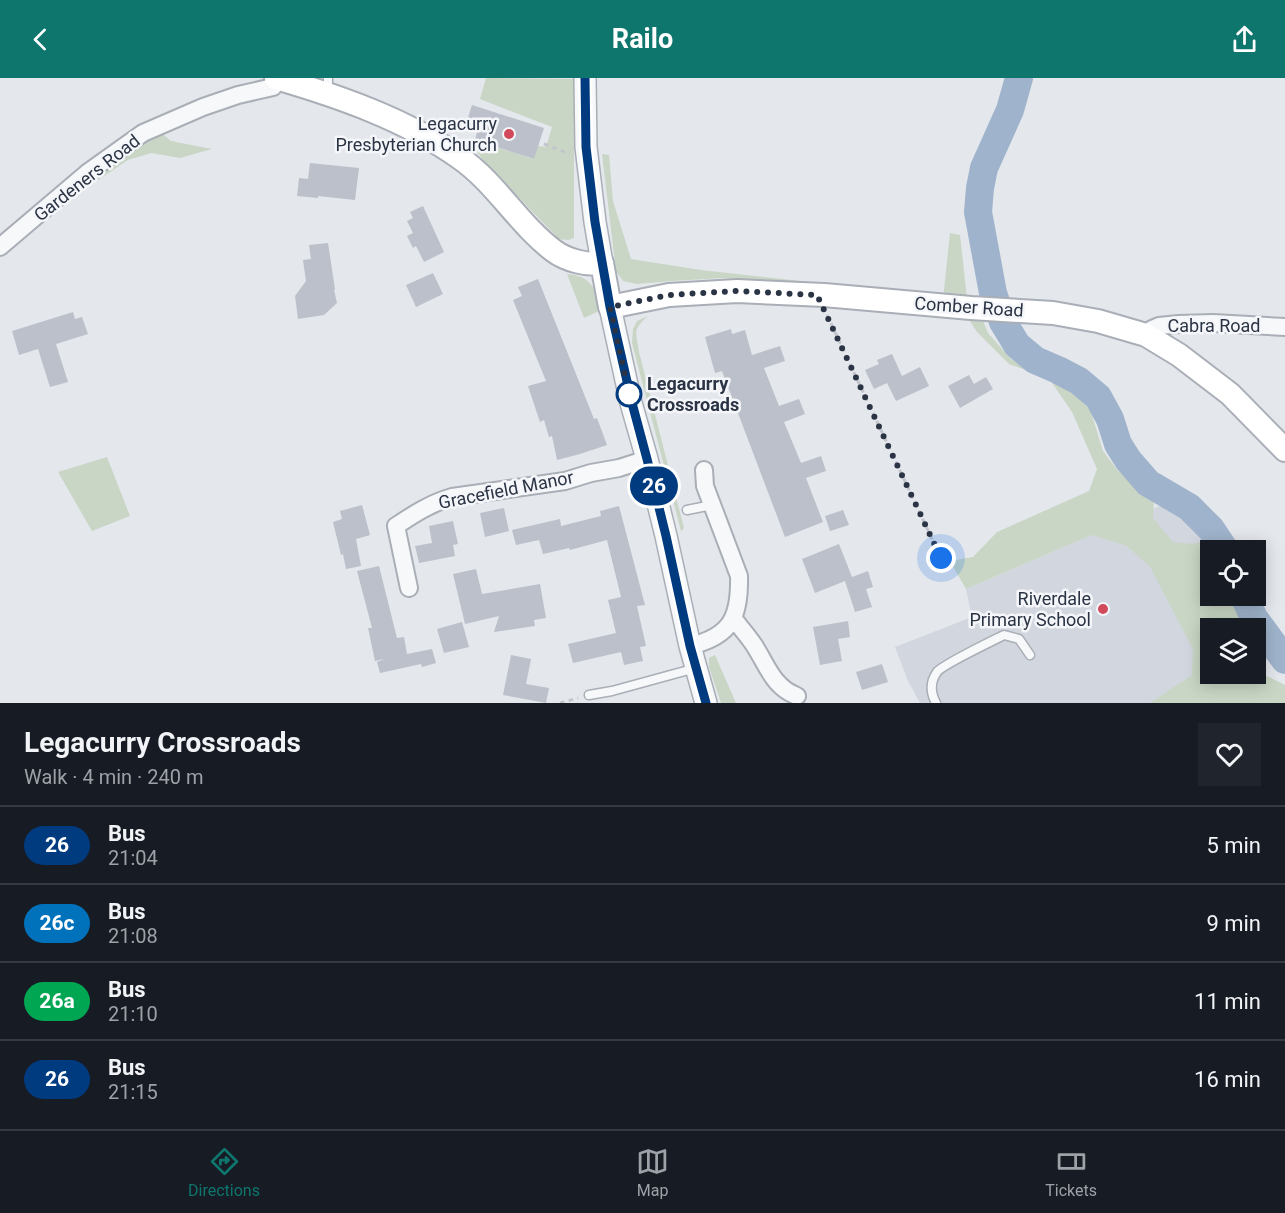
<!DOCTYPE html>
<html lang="en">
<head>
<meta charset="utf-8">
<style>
  :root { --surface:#171b24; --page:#20242c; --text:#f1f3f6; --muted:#9ea1a6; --line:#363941; --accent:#0f766e }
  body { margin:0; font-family:Roboto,sans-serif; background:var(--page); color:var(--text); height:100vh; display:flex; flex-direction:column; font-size:22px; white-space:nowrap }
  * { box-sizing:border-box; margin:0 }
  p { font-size:20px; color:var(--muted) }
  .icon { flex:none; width:33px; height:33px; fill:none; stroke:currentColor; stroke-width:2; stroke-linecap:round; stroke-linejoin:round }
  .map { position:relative; height:625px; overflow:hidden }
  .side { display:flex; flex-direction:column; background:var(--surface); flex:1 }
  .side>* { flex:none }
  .badge { padding:0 12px; border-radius:20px; font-size:21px; line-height:39px }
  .controls { position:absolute; left:1200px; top:462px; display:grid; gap:12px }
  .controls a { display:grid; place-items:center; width:66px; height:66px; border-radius:0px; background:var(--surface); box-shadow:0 3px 15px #0003; font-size:30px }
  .you { position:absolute; width:30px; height:30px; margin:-15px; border:4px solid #fff; border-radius:50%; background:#1a73e8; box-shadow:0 0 0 9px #1a73e833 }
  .map>.badge { position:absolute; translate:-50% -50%; box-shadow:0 0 0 3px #fff }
  .round { display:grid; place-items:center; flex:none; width:63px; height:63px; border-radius:0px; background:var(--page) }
  .overview { display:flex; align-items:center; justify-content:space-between; height:102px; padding:0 24px }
  h1 { font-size:28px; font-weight:700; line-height:45px }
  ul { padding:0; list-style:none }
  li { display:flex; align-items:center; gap:18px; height:78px; padding:0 24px; border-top:2px solid var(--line) }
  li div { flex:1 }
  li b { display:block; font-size:22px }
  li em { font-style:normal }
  li .badge { min-width:66px; font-weight:700; text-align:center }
  header { display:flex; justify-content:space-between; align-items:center; height:78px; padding:0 24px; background:var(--accent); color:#fff; font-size:27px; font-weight:700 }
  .tab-bar { display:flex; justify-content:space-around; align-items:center; height:84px; border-top:2px solid var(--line); background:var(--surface); font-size:16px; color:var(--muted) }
  .tab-bar a { display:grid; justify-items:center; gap:3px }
  .tab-bar .selected { color:var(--accent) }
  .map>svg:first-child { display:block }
  .built { fill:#d2d6de }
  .green { fill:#c9d6c5 }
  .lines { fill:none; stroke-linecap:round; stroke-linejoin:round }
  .river { stroke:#9fb4cc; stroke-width:28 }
  .building { fill:#bbc0ca }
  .service-casing { stroke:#a9aeb7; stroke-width:11 }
  .minor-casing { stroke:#a9aeb7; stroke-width:20 }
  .tertiary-casing { stroke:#a9aeb7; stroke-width:24 }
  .secondary-casing { stroke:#a9aeb7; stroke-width:26 }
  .path { stroke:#c2c5cb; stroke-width:3; stroke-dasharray:4.5 4.5; stroke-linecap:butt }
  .service { stroke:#f7f8fa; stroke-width:8 }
  .minor { stroke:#f7f8fa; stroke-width:16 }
  .tertiary { stroke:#f7f8fa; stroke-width:21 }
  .secondary { stroke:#fff; stroke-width:22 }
  .line-casing { stroke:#fff; stroke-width:14 }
  .line { stroke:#003b80; stroke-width:9 }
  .walk { stroke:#2b3445; stroke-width:6; stroke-dasharray:0 10.8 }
  .poi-dot { fill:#d1495b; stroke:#f4f6f9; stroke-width:2 }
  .stop-dot { fill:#fff; stroke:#003b80; stroke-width:3 }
  .labels { text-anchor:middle; stroke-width:5; stroke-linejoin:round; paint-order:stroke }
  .poi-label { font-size:18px; fill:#2b3445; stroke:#f4f6f9; text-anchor:end }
  .street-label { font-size:18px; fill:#2b3445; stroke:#f4f6f9 }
  .stop-label { font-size:18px; font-weight:bold; fill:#2b3445; stroke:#f4f6f9; text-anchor:start }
</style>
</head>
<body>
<header><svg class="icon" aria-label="back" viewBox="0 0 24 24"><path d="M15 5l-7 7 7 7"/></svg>Railo<svg class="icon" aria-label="share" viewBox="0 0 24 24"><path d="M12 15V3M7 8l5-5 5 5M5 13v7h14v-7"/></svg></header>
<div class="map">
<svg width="1285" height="625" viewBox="0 0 1285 625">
  <rect width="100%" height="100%" fill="#e4e7ec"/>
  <!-- built -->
  <path class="built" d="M1164 426 1199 454 1210 476V596L1285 625H920L908 603 895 569 972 539 966 511Z"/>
  <!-- green -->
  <path class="green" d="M486 0 574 1V160L568 162 559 161 486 86 478 75 475 62 533 81 538 68 546 69 552 49 480 21Z
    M159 53 171 63 212 71 180 80 151 75 128 82 46 137 90 95Z
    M602 76 609 77 613 123 631 181 701 192 818 205 722 200 672 203 637 206 623 203 616 193Z
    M950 155 960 157 967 220 943 221Z
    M567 196C589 198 593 207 601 226L597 234 584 240Z
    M966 237 981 238 988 255 1011 281 1043 298 1009 286 977 254Z
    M648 238C632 252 636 254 639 274L684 450 681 453 632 265 633 251 637 243Z
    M1050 302 1078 316 1091 334 1103 373 1118 393 1154 421 1153 440 1173 464 1193 466 1209 462 1214 472H1210V518H1235L1238 524 1244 550H1210V596H1256V587L1259 594 1285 607V625H1150L1192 597 1193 571 1150 489 1127 468 1092 457 966 511 950 483 973 479 997 454 1089 413 1097 391 1072 334Z
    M107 379 130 438 92 453 58 394Z
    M715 577 736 625H721L709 589V580Z"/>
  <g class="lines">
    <!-- river -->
    <path class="river" d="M1019 0 1010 32 984 90 980 110 978 134 993 215 1003 244 1017 267 1035 282 1058 292 1079 303 1098 319 1110 341 1118 366 1128 382 1148 405 1189 429 1211 451 1225 472
      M1244 518 1254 540 1285 582"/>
  </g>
  <!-- building -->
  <path class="building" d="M472 27 544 50 534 81 475 62 479 47 467 43Z
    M310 85 359 90 355 122 318 118V120L297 118 299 100 308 101Z
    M423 128 444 174 424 184 416 168 413 170 407 158 413 155 407 143 413 140 410 134Z
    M328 165 335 211 334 212 337 225 324 237 298 241 295 218 306 203 303 182 311 181 309 167Z
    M433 195 443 216 416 229 406 207Z
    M538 201 594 341 597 340 607 367 580 376 557 382 552 358 549 359 544 342 540 344 528 308 546 303 513 222 522 218 518 209Z
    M73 234 75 241 82 239 88 256 56 266 68 304 50 309 38 271 19 277 12 253Z
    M731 251 732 256 745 252 752 277 780 268 785 283 764 290 779 328 799 321 805 336 784 344 801 385 821 378 826 393 806 400 823 444 785 459 722 293 715 295 705 259Z
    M892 276 902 298 920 289 929 308 896 323 887 305 874 311 865 292 879 286 877 282Z
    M969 297 974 306 986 299 993 311 960 330 948 308Z
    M362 427 370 457 356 461 361 488 346 491 343 476 341 477 333 444 342 441 340 433Z
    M619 428 645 527 637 528 646 568 640 569 643 583 624 587 621 574 573 585 568 566 616 555 608 522 621 519 607 462 570 472 569 470 543 476 539 462 516 467 512 452 560 441 561 448 601 438 600 433Z
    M504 430 509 453 485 459 480 435Z
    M843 432 849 447 830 453 825 438Z
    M453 443 458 466 453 467 455 478 419 485 415 468 432 465 429 448Z
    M839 466 852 499 868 493 873 509 866 511 872 529 855 534 845 503 815 515 802 481Z
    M379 488 397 560 404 559 407 576 432 571 436 585 422 589 421 586 380 595 377 584 384 581 375 583 368 550H372L357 493Z
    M476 491 482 516 540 506 546 540 534 542 535 548 494 554 499 538 465 546 453 496Z
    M848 543 850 559 838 561 842 583 820 587 813 549Z
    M462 544 469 569 444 575 437 551Z
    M511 577 531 581 526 606 549 610 546 625 503 617Z
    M882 586 888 604 862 612 856 594Z"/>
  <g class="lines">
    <!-- service casing -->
    <g class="service-casing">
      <path id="service" d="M328 15V0
        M687 432 712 427
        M589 617 612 613 696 590
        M936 625C930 614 930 604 937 594 942 587 992 563 1004 557L1019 561 1030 577"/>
    </g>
    <!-- minor casing -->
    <g class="minor-casing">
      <path id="minor" d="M0 169 87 95 143 55 203 29 238 17 273 9 277 0
        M1146 257 1152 251 1159 248 1179 246 1213 245 1285 249
        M409 510 396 448C414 436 431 425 452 419L565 403 591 395 619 390 647 381
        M733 540C740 549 748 558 754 567 767 587 773 609 797 618
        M690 568C732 558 740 538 739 498L705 408 704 392"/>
    </g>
    <!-- tertiary casing -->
    <g class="tertiary-casing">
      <path id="tertiary" d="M585 0 586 69 595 144 602 185
        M610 229 631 325 647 381 666 458 690 568 706 625"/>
    </g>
    <!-- secondary casing -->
    <g class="secondary-casing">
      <path id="secondary" d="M276 0C338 18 407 42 460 80 496 105 519 147 554 173 566 182 588 188 602 185L610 229 669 217 737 213 824 217 971 230 1053 235 1098 243 1146 257 1179 277 1230 316 1285 372"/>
    </g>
    <!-- path -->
    <path class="path" d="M544 66 567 75H570
      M827 237 941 480
      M560 625 578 620"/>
    <!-- service -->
    <use href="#service" class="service"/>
    <!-- minor -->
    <use href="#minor" class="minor"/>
    <!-- tertiary -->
    <use href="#tertiary" class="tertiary"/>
    <!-- secondary -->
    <use href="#secondary" class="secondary"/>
  </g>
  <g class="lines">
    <!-- line casing -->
    <g class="line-casing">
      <path id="line" d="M585 0 586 69 595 144 610 229 632 325 647 381 666 458 690 568 706 625"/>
    </g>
    <!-- line -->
    <use href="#line" class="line"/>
    <!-- walk -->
    <path class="walk" d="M629 316 610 229 669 217 737 213 817 217 941 480"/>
  </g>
  <!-- markers -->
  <g class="poi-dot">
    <circle cx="509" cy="56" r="6"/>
    <circle cx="1103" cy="531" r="6"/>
  </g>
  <circle class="stop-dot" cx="629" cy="316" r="12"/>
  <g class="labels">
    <!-- poi labels -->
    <g class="poi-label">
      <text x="497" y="52">Legacurry<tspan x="497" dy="21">Presbyterian Church</tspan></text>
      <text x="1091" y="527">Riverdale<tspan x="1091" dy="21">Primary School</tspan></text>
    </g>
    <!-- street labels -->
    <g class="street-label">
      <text transform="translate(87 100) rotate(-38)" y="6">Gardeners Road</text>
      <text transform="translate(969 229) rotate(4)" y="6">Comber Road</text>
      <text x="1214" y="254">Cabra Road</text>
      <text transform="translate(506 412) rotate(-11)" y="6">Gracefield Manor</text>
    </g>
    <!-- stop labels -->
    <g class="stop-label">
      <text x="647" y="312">Legacurry<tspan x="647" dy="21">Crossroads</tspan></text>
    </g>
  </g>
</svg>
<div class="controls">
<a><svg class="icon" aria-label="locate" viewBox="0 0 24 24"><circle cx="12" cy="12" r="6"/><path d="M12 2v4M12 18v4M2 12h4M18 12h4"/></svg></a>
<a><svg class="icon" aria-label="layers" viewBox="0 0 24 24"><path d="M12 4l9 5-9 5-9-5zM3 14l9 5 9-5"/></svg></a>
</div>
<div class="you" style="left:941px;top:480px"></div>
<b class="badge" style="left:654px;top:408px;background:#003b80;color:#fff">26</b>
</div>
<section class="side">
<div class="overview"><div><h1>Legacurry Crossroads</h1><p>Walk · 4 min · 240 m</p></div><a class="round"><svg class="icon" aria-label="heart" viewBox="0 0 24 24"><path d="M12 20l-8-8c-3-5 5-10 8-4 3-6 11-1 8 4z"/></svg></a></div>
<ul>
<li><span class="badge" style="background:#003b80;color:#fff">26</span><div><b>Bus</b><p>21:04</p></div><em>5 min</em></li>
<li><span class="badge" style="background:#0072bc;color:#fff">26c</span><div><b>Bus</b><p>21:08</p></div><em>9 min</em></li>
<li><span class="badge" style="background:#00a651;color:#fff">26a</span><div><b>Bus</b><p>21:10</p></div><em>11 min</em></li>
<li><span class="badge" style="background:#003b80;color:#fff">26</span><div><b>Bus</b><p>21:15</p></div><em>16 min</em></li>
</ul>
</section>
<nav class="tab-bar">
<a class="selected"><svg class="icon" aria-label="directions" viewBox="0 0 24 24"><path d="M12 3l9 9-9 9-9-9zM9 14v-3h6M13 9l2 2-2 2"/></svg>Directions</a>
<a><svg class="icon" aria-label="map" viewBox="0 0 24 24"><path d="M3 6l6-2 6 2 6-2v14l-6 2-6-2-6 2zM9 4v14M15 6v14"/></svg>Map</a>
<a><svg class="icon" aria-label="tickets" viewBox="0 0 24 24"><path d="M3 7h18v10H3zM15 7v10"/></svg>Tickets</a>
</nav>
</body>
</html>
